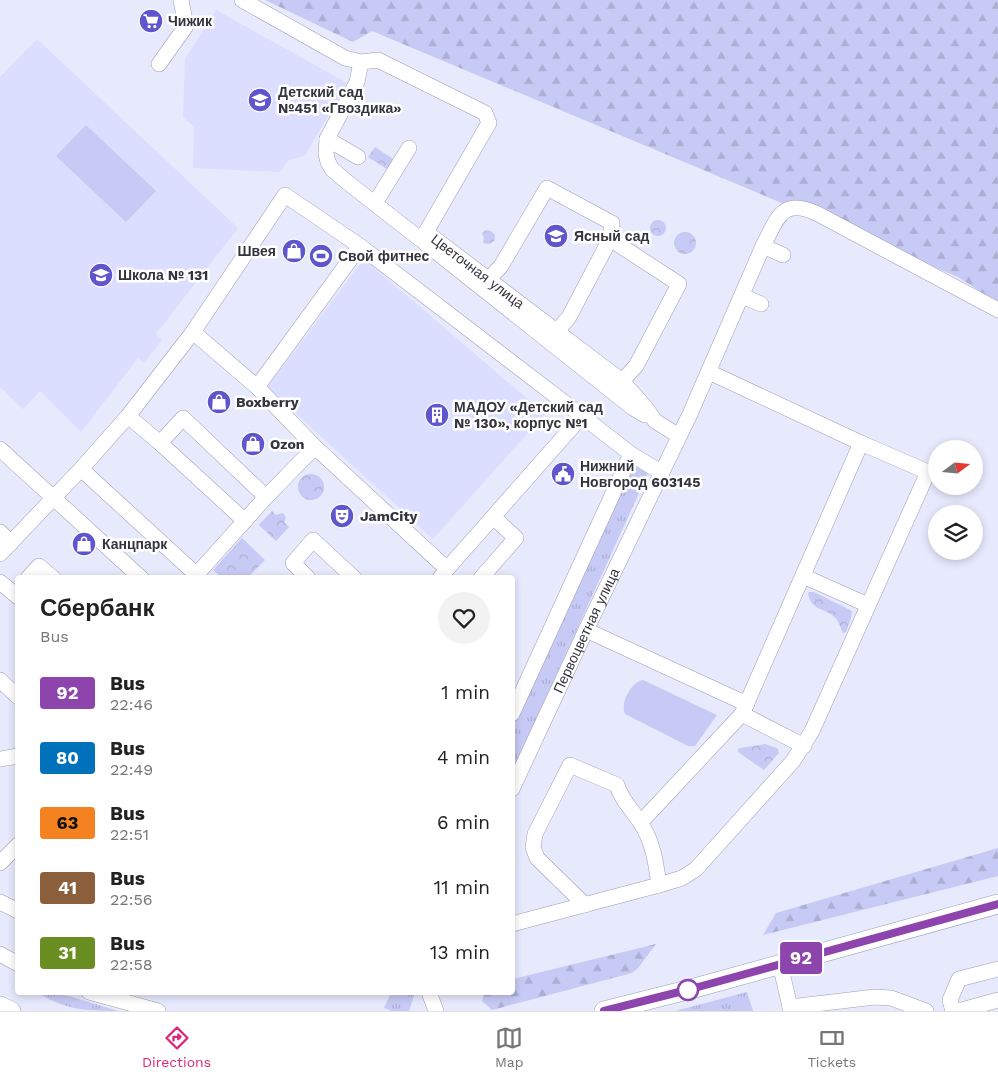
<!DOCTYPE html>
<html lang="en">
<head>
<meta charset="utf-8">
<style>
  :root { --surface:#fff; --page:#f2f2f2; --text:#222; --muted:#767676; --line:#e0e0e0; --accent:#db2777 }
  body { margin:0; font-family:"Work Sans",sans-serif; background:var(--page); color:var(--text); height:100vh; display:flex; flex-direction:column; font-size:19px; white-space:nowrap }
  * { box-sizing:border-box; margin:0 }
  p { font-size:16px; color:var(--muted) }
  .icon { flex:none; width:28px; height:28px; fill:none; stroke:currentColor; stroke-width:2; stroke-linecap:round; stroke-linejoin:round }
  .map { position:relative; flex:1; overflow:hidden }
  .side { position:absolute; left:15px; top:575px; width:500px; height:420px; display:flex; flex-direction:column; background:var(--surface); border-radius:5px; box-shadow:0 2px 8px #0003 }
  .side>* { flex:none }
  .badge { padding:0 10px; border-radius:4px; font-size:18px; line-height:32px }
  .needle { width:32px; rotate:74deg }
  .buttons { position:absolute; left:928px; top:440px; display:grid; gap:10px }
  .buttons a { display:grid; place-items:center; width:55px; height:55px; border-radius:50%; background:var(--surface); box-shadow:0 2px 8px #0003; font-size:25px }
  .map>.badge { position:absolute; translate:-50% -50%; box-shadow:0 0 0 2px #fff }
  .round { display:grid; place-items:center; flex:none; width:52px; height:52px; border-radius:26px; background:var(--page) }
  .summary { display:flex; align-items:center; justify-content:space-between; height:85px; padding:0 25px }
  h1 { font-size:24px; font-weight:700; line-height:38px }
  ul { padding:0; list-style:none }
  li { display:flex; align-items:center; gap:15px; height:65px; padding:0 25px }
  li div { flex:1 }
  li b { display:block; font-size:19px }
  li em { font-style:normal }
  li .badge { min-width:55px; font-weight:700; text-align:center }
  .menu { display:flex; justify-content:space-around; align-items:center; height:70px; border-top:1px solid var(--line); background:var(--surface); font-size:14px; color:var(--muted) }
  .menu a { display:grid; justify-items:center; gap:2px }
  .menu .on { color:var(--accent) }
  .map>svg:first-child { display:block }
  .built { fill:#dbdefe }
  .grass { fill:url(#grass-tufts) }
  .forest { fill:url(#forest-firs) }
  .park { fill:url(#park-crowns) }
  .pitch { fill:#c7caf4 }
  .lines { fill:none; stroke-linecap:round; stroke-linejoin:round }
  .minor-casing { stroke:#9c9eb5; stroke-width:16 }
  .major-casing { stroke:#9c9eb5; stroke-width:20 }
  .minor { stroke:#fff; stroke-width:15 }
  .major { stroke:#fff; stroke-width:19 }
  .line-casing { stroke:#fff; stroke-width:11 }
  .line { stroke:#8e44ad; stroke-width:8 }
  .stop-dot { fill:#fff; stroke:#8e44ad; stroke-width:2.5 }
  .labels { text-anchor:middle; stroke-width:5; stroke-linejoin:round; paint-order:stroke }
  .poi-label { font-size:14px; font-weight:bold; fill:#34343e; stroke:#fff; text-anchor:start }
  .street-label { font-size:14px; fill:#34343e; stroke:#fff }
</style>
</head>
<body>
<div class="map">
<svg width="998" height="1011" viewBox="0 0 998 1011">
  <defs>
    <pattern id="grass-tufts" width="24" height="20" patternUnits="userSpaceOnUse" patternTransform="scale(1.25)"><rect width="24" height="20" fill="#c7caf4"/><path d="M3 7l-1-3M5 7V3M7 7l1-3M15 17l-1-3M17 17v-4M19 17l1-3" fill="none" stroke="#acaed2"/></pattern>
    <pattern id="forest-firs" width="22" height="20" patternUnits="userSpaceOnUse" patternTransform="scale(1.25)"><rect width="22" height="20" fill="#c7caf4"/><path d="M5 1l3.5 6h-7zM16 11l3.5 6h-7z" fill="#acaed2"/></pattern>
    <pattern id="park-crowns" width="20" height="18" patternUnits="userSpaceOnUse" patternTransform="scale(1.25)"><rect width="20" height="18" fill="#c7caf4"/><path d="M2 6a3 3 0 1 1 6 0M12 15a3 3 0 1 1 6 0" fill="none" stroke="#acaed2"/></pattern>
  </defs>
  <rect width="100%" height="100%" fill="#e7e9fd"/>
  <!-- built -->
  <path class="built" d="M216 10 347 83 305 156 289 160 280 172 193 168 194 127 183 117 185 59Z
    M37 39 238 228 156 334 162 340 144 363 138 358 81 432 40 391 23 409 0 387V77Z
    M364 259 545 414 433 539 267 387Z"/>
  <!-- grass -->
  <path class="grass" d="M632 461 649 471 513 770V723Z
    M747 992 753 1011H675Z
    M38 993H59L118 1011C87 1011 66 1010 38 993Z
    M391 993H415L409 1011H392L384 1008Z"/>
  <!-- forest -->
  <path class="forest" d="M265 0H998V303L958 277 372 31 353 42Z
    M998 848V876L763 935 776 913Z
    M656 944 638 968 632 973 492 1010 482 1001 484 993 512 992 513 979Z"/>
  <!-- park -->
  <path class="park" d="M375 147 393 159 387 169 368 157Z
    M650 228a8 8 0 1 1 16 0a8 8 0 1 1-16 0Z
    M486 230 491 231 495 235 494 241 489 244 483 243 484 238 482 233Z
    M674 243a11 11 0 1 1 22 0a11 11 0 1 1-22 0Z
    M298 487a13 13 0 1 1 26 0a13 13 0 1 1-26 0Z
    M272 511 276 515 282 513 284 514 286 518 284 522 289 527 276 541 259 525Z
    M242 538 265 560 248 577H221L213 570Z
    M809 592H814L852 611 851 618 846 632 843 633C840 626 838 619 832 615 820 607 812 610 808 594Z
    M765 744 777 748 779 753 764 770 738 752V749L740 748Z"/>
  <!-- pitch -->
  <path class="pitch" d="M86 125 156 191 126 222 56 156Z
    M643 680 717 715 695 746H688L625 714C620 703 631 682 643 680Z"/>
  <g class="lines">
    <!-- minor casing -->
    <g class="minor-casing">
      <g id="minor">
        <path d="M242 0 345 58 361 62 378 60 485 113 489 123 426 232 420 239 347 182 332 169 328 162 326 154 327 139 357 82 361 62"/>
        <path d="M159 64 186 26 181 0"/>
        <path d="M327 139 358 157"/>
        <path d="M375 203 409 148"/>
        <path id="s1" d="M426 232 622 381 646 408 655 421 679 436"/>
        <path d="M610 239 679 284 636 366 622 381"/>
        <path d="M425 243 633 408 645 415"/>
        <path d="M360 246 582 416 447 569"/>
        <path d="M763 246 783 255"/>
        <path d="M489 279 501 266 547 188 612 223 610 239 569 317 557 331"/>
        <path d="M742 296 761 304"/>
        <path d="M193 332 257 387 315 447 447 569 440 578"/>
        <path d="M709 372 861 443"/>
        <path d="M128 416 160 443 183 418 266 497"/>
        <path d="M582 416 631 454 662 473"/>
        <path d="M160 443 245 521"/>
        <path d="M0 449 141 578"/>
        <path d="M0 532 11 543"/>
        <path d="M0 554 81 469"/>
        <path d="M197 574 266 497 315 447"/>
        <path d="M803 576 868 605"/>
        <path d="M28 578 39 566 53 578"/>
        <path d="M200 578 81 469 128 416 193 332 285 195 360 246 257 387"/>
        <path d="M308 578 293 563 313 540 354 578"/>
        <path d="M481 578 516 538 493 517"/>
        <path d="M0 582 18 597"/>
        <path d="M586 630 747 704"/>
        <path d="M0 680 18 697"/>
        <path d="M512 714 631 454"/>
        <path d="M742 714 804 746"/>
        <path d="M0 759 18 756"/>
        <path id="s2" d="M512 789 586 630 690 414 763 246C778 217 782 197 818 214L998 310"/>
        <path d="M0 863 18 845"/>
        <path d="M0 902 18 911"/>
        <path d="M585 905 537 858 533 847 535 834 570 765 617 785C622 801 631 808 640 822 653 841 656 863 659 885"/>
        <path d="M512 924 659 885 682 878 696 869 793 761 812 731 928 472 861 443 742 714 641 822"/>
        <path d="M0 954 18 964"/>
        <path d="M780 964 791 1011"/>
        <path d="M89 992 158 1011"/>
        <path d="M429 992 436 1011"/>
        <path d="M790 1007 875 997 891 998 926 1011"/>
        <path d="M953 1011 950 1000 959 979 998 969"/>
        <path d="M958 1011 998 1000"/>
      </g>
    </g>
    <!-- major casing -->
    <g class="major-casing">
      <path id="major" d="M0 1006 11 1011
        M604 1011 691 989 998 904"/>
    </g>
    <!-- minor -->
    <use href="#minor" class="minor"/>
    <!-- major -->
    <use href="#major" class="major"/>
  </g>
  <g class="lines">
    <!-- line casing -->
    <g class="line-casing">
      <path id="line" d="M604 1011 691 989 998 904"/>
    </g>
    <!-- line -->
    <use href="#line" class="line"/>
  </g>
  <!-- icons -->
  <defs>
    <g id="supermarket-disc" transform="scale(1.25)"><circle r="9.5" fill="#5f56ce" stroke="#fff"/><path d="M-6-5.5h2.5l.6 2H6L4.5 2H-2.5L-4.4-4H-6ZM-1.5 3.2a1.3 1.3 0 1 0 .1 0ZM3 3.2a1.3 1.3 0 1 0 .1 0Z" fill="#fff"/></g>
    <g id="school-disc" transform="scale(1.25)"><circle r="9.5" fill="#5f56ce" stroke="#fff"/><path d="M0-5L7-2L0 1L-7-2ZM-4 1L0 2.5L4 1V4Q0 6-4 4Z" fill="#fff"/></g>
    <g id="shop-disc" transform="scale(1.25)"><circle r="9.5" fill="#5f56ce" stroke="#fff"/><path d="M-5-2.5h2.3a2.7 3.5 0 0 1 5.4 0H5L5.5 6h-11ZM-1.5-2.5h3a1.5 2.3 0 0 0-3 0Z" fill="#fff"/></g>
    <g id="stadium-disc" transform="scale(1.25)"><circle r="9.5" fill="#5f56ce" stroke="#fff"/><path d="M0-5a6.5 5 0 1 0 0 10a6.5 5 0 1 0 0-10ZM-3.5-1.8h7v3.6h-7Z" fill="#fff"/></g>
    <g id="building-disc" transform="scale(1.25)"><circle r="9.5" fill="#5f56ce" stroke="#fff"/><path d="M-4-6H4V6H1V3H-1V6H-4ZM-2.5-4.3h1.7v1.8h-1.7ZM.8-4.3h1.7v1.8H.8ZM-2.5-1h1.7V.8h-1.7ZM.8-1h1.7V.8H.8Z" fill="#fff"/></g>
    <g id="civic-disc" transform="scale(1.25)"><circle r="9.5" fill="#5f56ce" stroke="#fff"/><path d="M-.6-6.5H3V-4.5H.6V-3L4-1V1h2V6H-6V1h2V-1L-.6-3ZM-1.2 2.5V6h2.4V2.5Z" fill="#fff"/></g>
    <g id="theatre-disc" transform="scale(1.25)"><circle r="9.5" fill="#5f56ce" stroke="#fff"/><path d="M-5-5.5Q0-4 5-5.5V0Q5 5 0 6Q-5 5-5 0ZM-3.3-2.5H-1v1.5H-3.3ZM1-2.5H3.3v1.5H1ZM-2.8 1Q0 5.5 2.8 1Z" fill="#fff"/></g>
  </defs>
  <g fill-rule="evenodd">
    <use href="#supermarket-disc" x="151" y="21"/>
    <use href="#school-disc" x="260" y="100"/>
    <use href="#school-disc" x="556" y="236"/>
    <use href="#shop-disc" x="294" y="251"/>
    <use href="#stadium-disc" x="321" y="256"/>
    <use href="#school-disc" x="101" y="275"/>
    <use href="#shop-disc" x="219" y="402"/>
    <use href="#building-disc" x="437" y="415"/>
    <use href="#shop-disc" x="253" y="444"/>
    <use href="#civic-disc" x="563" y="474"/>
    <use href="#theatre-disc" x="342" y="516"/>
    <use href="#shop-disc" x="84" y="544"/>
  </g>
  <!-- markers -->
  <circle class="stop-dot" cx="688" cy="990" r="10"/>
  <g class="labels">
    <!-- poi labels -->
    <g class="poi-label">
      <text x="168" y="26">Чижик</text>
      <text x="278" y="97">Детский сад<tspan x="278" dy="16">№451 «Гвоздика»</tspan></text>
      <text x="574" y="241">Ясный сад</text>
      <text x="276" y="256" text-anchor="end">Швея</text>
      <text x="338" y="261">Свой фитнес</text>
      <text x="118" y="280">Школа № 131</text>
      <text x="236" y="407">Boxberry</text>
      <text x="454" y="412">МАДОУ «Детский сад<tspan x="454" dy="16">№ 130», корпус №1</tspan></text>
      <text x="270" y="449">Ozon</text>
      <text x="580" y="471">Нижний<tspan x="580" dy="16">Новгород 603145</tspan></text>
      <text x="360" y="521">JamCity</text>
      <text x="102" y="549">Канцпарк</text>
    </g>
    <!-- street labels -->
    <g class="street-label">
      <text dy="5" stroke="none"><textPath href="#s1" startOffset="65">Цветочная улица</textPath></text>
      <text dy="5" stroke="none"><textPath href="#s2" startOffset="175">Первоцветная улица</textPath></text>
    </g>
  </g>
</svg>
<div class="buttons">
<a><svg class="needle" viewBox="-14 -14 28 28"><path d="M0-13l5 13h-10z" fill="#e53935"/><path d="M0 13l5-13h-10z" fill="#767676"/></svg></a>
<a><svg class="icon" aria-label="layers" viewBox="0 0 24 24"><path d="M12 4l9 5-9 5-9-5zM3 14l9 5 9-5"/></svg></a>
</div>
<b class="badge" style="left:801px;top:958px;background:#8e44ad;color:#fff">92</b>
<section class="side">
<div class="summary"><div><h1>Сбербанк</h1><p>Bus</p></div><a class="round"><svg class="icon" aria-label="heart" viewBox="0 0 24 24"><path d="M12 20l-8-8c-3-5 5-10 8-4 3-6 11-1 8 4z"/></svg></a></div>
<ul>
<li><span class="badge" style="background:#8e44ad;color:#fff">92</span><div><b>Bus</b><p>22:46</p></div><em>1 min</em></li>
<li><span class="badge" style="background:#0072bc;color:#fff">80</span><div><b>Bus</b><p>22:49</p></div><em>4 min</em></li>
<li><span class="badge" style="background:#f58220;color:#111">63</span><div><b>Bus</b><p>22:51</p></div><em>6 min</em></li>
<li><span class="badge" style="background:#8b5e3c;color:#fff">41</span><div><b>Bus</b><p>22:56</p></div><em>11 min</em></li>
<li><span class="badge" style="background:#6b8e23;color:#fff">31</span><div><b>Bus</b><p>22:58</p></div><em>13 min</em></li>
</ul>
</section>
</div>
<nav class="menu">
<a class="on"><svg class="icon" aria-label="directions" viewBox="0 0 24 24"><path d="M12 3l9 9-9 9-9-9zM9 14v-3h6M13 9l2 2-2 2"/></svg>Directions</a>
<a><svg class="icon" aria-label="map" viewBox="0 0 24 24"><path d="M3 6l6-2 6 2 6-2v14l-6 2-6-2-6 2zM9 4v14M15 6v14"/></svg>Map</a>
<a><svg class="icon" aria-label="tickets" viewBox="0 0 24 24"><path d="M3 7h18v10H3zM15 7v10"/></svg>Tickets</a>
</nav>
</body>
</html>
